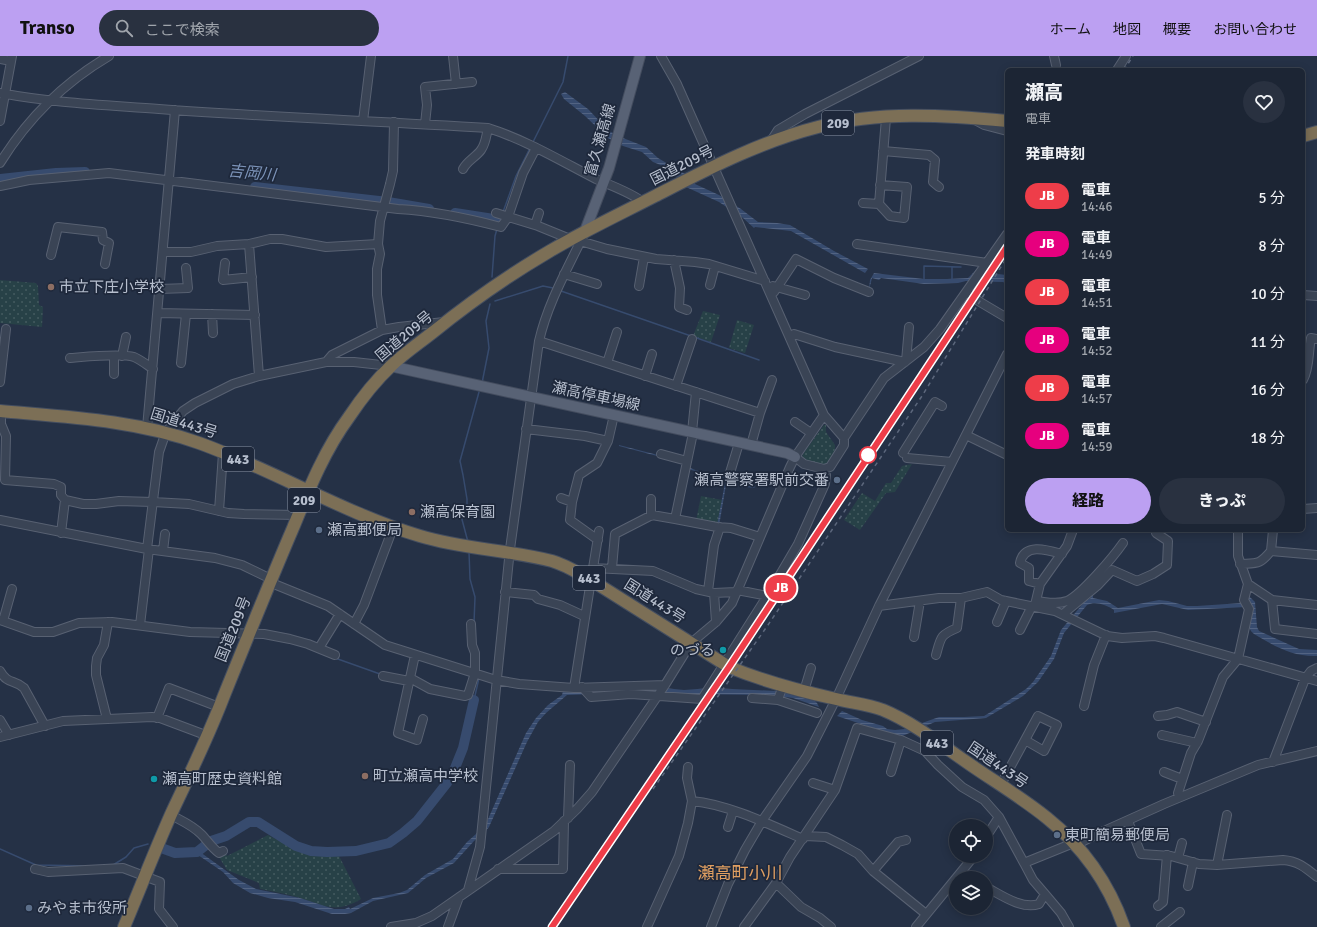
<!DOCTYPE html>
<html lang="ja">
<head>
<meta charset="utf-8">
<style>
  :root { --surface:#1c2534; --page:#293140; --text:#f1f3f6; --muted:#a0a5ac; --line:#3a424f; --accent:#bca0f2 }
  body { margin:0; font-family:Signika,"Noto Sans JP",sans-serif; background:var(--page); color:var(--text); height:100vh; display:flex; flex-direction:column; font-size:15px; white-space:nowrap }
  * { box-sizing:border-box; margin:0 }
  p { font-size:13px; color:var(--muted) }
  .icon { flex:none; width:22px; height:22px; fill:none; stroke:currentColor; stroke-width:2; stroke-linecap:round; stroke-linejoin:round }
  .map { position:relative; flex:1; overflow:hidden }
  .drawer { position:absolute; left:1005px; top:12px; width:300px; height:464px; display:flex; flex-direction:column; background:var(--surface); border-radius:6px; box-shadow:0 2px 10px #0003,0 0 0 1px var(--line) }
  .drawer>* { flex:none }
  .badge { padding:0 8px; border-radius:13px; font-size:14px; line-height:26px }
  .fabs { position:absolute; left:949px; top:763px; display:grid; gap:8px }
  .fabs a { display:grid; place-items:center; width:44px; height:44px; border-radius:50%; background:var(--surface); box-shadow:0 2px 10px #0003,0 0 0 1px var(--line); font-size:20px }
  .map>.badge { position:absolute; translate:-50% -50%; box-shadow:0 0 0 2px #fff }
  h2 { padding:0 20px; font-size:15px; line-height:36px }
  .round { display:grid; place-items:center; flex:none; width:42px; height:42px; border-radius:21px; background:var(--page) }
  .summary { display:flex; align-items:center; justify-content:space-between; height:68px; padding:0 20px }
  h1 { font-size:19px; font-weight:800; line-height:30px }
  .action { display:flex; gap:8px; margin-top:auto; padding:8px 20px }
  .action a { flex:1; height:46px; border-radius:24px; background:var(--accent); color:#111; font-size:16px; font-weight:800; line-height:46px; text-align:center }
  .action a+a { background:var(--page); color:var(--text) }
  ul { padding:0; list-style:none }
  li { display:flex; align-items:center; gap:12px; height:48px; padding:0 20px }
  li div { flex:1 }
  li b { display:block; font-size:15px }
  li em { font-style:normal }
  li .badge { min-width:44px; font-weight:700; text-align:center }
  header { display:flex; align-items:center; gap:24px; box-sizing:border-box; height:56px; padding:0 20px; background:var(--accent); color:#111 }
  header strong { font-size:19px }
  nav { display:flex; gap:22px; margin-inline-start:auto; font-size:14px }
  .search { width:280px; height:36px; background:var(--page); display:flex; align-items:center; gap:10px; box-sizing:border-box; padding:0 14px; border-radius:22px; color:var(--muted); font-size:15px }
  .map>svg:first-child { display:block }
  .green { fill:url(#green-dots) }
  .water { fill:url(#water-rules) }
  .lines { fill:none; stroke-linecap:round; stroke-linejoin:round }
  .stream { stroke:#374b6e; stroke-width:1.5 }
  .river { stroke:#374b6e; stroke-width:10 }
  .minor-casing { stroke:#586172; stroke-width:10 }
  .major-casing { stroke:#434c5e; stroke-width:12 }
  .highway-casing { stroke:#444e60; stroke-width:14 }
  .minor { stroke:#3a4455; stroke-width:8 }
  .major { stroke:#586275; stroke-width:10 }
  .highway { stroke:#7c6f56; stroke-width:12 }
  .rail { stroke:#5c677c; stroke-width:1.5; stroke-dasharray:4 4; stroke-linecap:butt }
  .line-casing { stroke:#fff; stroke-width:9 }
  .line { stroke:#ee3d49; stroke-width:6 }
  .education-dot { fill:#8d6e63; stroke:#1e283b; stroke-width:1.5 }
  .stop-dot { fill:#fff; stroke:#ee3d49; stroke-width:2 }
  .service-dot { fill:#5c6f8a; stroke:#1e283b; stroke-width:1.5 }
  .culture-dot { fill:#0f9aa8; stroke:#1e283b; stroke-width:1.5 }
  .labels { text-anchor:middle; stroke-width:3.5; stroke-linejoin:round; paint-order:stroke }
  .shield { fill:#1e283b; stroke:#8992a2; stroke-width:1 }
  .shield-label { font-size:14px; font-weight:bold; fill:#b7bfce }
  .street-label { font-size:15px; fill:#b7bfce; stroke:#1e283b }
  .poi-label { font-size:15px; fill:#b7bfce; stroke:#1e283b; text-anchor:start }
  .water-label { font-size:16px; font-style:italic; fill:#7c93b8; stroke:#1e283b }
  .quarter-label { font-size:17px; fill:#e09f61; stroke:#1e283b }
</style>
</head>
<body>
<header>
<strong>Transo</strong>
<div class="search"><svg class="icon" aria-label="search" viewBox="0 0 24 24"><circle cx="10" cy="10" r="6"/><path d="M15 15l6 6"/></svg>ここで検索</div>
<nav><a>ホーム</a><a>地図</a><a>概要</a><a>お問い合わせ</a></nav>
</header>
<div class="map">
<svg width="1317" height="871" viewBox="0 0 1317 871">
  <defs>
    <pattern id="green-dots" width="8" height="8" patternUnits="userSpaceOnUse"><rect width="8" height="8" fill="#274147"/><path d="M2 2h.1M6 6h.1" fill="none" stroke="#445b60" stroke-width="1.8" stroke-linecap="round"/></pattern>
    <pattern id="water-rules" width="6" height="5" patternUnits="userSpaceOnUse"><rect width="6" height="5" fill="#374b6e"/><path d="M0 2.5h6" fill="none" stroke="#526382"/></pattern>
  </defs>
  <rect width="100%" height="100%" fill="#253146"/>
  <!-- green -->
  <path class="green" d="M0 224 36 227 38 230 39 249 43 251 42 271 0 267Z
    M703 255 720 259 711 286 693 280Z
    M737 264 754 269 745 297 729 292Z
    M824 369H826V376L835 389C836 395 831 403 827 407 821 412 806 406 802 401L803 398Z
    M912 408 895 436 886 437 860 474 844 464 862 437 875 445 886 427H891L902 410Z
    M701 440 722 444 717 469 696 465Z
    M268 779 290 791 313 798H338L361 843C333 860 321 847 293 840 282 837 271 835 260 833L259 827 227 814 219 801 225 797 227 800Z"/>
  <!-- water -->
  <path class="water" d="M565 36 588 53 609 75 623 82 646 91 658 102 685 118 695 128 719 139 741 153 758 166 777 167 790 169 834 195 868 213 865 217 791 175 755 171 754 172 743 162 719 146 686 131 668 112 653 106 642 96 623 90 608 82 585 60 564 43 561 38Z
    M976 214 978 216 1007 219V228L1003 226 966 225 958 227 924 228 881 222 879 224 872 222 869 234 870 224 874 217 924 223H947L968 222Z
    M619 389 681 405C693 417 712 418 727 421V423L719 470 717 469 726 422 691 414 680 406 619 390Z
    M1091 535H1093V542L1107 545 1118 552 1159 544 1168 545 1187 550H1197L1242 547 1248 539 1255 546 1257 571 1259 575 1299 593 1317 594V600C1293 601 1274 590 1254 578 1246 572 1247 560 1246 551L1188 554 1162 548 1114 557V554C1106 549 1096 545 1087 549L1064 577 1054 603 1038 626 1023 640 986 662 935 666 900 681 837 660 842 655 862 664 883 670 887 673 895 674 905 673 939 661H964L984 660 989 657 1026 633 1033 626 1051 600 1061 574 1085 545 1091 542Z
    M654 631 684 634 711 632 776 635 815 645 817 647 819 651 793 642 771 639 687 638 649 635 648 637C629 634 612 635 594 637V638L567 639 546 657 538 666 527 686 489 771 484 777 474 785 454 807 426 822 408 837 373 845 351 857 345 858H332L295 846 268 842 250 837 233 827 223 816 198 799 200 796 239 824 256 833 300 842 334 853H345L349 851 350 853 373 842 399 837 407 834 425 819 453 803 467 786 485 770 526 677 536 662 548 649 562 639 563 635Z"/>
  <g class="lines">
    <!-- stream -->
    <path class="stream" d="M533 86 563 26 568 0
      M503 156 516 120 530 92
      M492 221 495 180 497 173
      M924 223V210L961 211
      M952 223V211
      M561 235 691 280
      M495 245 543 230 553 232
      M694 281 759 304
      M482 327 489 292 486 265 490 248
      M729 427 741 430 754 431
      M468 486 460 456 467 450V443L463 419 460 405 479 336
      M469 496 470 523 475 541 474 567
      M335 602 380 618
      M468 643 474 644 479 622
      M0 793 36 809 93 810
      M113 809 126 801 134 792 148 788"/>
    <!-- river -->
    <path class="river" d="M0 123 56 117 85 116
      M255 131 388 146 429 153
      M455 157 500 164
      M164 793 175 797 197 796 211 785 226 780 249 766H258L296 790 311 795 327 796 356 795 389 787 403 777 417 765 447 727 455 712 463 692 474 644"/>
    <!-- minor casing -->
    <g class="minor-casing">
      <path id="minor" d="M453 0 456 28
        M661 0 677 28 824 359 844 382V389L830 411 824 413 804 408 795 401
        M1054 0 1056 9
        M0 3 11 5
        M1117 14 1126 0
        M0 37C52 47 106 49 159 53 268 61 378 65 488 72 526 84 561 105 596 123 612 130 630 136 643 146
        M975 64 984 69 1007 75
        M0 65 12 0
        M363 65 371 0
        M425 68 427 49 425 31 472 26
        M771 85 778 74 805 58 919 0
        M883 95 929 99 935 104 933 126 939 131
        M0 107C28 62 63 27 109 0
        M463 113C467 105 476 101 481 94 486 87 486 80 488 72
        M0 130 29 124 109 117 398 153C433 155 467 162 501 171L508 161 523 117 536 92
        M863 147 879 148 886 62
        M879 148 890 160 904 162 907 131 880 129
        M496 157 538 170 570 183
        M535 169 539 157
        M580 185 607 193 656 203 695 206 709 208 765 225
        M249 188 259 320
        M857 188 987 207
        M163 196H191L217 190 249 188 270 183H282L326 191 378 188
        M51 199 58 171 102 176 103 184 109 187 105 208
        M674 204 680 232 679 251 687 254
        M225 207 223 224 252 221
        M564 218 597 228
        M710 229 715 210
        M639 230 644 201
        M773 230 805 239
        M160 233 188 232 186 212
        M774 236 796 203 834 222 869 236
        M967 236 980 246 1007 262
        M1303 239 1317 240
        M158 257 255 259
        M212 258 213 277
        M382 274 377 239V213L380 198 378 188 380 165 390 128 393 115 394 66
        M794 278 835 291 905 306
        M539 285 760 357
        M122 300 126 281
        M70 302C84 301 121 297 134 301 141 304 147 309 153 313
        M906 305 909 271
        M326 306 332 299 382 274 399 271 444 266
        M181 307 186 258
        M607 307 617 276
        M114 318V300
        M645 320 652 298
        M1303 324C1310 311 1308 296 1311 282L1317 283
        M0 326 6 273
        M676 330 692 283
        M1 355V368L6 380 5 424 54 428 61 431V439L65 444 83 448H96L119 445 153 446 189 448 228 457 244 458 298 459
        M795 366 811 377
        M147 372 175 54
        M526 373 585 380 608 385
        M692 376 696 336
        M966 379 1007 399
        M844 382 884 322 924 291 940 273 1007 178
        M751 389 760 357 772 324
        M903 397 935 346 942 350
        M661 398 687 405
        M907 402 952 406
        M729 420 739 387
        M561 442 572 446 570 464 598 484
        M572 446 579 419 597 407 608 385 614 359
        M1303 453 1317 452
        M219 455 223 397
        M651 460V443
        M675 463 693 377
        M0 464 147 493 215 502 242 509 271 523
        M1273 474 1271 495 1317 499
        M61 477 65 444
        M147 493 159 396 166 376 183 355 195 347 233 328 259 320 326 306H354L390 310
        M163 495 165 478
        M1240 508C1258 507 1259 509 1271 495
        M593 512 653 515 696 533 714 537 736 536
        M612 512 615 478 652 459 675 463 717 471 731 472 760 481
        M589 523 593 512 599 475
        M269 526 328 550 385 589 496 624 519 628 574 632 665 629
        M1040 528 1029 525V512L1020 507C1024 486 1048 494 1062 498
        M1248 528 1272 544 1317 549
        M737 534 768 540
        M708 535 714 489 720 471
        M505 536 534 539 538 543 560 549 584 560
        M714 537 716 566
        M1272 544 1275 573 1317 578
        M1036 545C1047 546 1057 549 1067 545 1081 539 1114 500 1123 487
        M1035 549 1040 528 1067 490 1073 474
        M879 550 939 542H961L987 536 1001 544 1055 555 1107 580 1122 582 1155 580 1164 582 1317 625
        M1063 558 1097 530 1112 514 1137 525 1153 518 1167 509 1168 485 1156 477V474
        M0 564 34 576H53L79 567 112 566 190 576 264 578 290 583 308 588 335 599
        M3 565 12 533
        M997 566 1006 545
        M354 568 364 549 393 472
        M140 569 149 493
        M1020 574 1032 550
        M914 581 920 545
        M319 592 340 558
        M415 599 398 677 417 684 423 663
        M936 599C941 581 940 579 957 572L961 542
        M0 615C8 629 14 623 24 632L45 670
        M383 620 409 625
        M410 622 430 633 465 640 468 639 475 617V597L472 589 471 568
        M582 631 591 641 631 638 702 643 771 534 798 488 825 428 826 419 824 413
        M574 632 591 524
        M804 635 811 612
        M752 642 778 644 783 629
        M778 644 817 657
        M1084 650 1094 609 1106 579
        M1158 660 1167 659 1177 656 1206 666
        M157 662 169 632 219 651
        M107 663 96 619V610L97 602 104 589 108 566
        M0 664 9 679
        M1162 679 1197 687
        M0 681 63 665 152 661 160 662 208 680
        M901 684 925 695 938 709 962 731 984 744 999 761
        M1273 706 1305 623 1311 615 1317 612
        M688 711 687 722 692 745
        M1164 716 1182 723
        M813 727 835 734
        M1000 730 1038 660 1057 669 1044 695 1025 684
        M1179 741 1178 737 1191 697 1198 685 1223 621 1238 603 1249 553 1244 544 1248 528 1238 500V474
        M171 759C182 765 192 769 201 778 207 784 212 792 219 797L223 795
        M568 762 570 709
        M1128 765 1141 798 1171 800 1199 808 1217 809 1283 804C1298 805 1306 812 1317 821
        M728 771 733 755
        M805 780 826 781 842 789 858 798 873 815 926 858
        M986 781 999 761 1024 807
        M1178 802 1182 787
        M1217 809 1227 759
        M35 813 48 816 123 812 160 826 159 853 173 871
        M498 813H563L564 765
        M873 815 898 786 906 784
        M961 816 974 800
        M776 827 801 851 820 862 831 871
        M1188 830 1193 806
        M986 831C1001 839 1022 854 1039 848L1045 838 1033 824 1024 807 1071 788 1076 789 1095 779 1164 748 1258 709 1317 695
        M468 834 480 791 510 493 539 285C548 246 568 212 585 176
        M1045 838 1061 857 1069 871
        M1158 850 1163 846 1167 799
        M391 871 416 867 432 860 554 775 577 753 592 736 665 629 691 587 716 566 732 547 790 411 795 401 824 359
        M448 871 459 841
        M647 871 679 800 688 767 692 745C727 748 771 769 803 783
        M711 871 728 828 745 794 762 765 807 700 836 643 879 550 1007 298
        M744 871 776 827 790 801 835 734 857 672 901 684 891 716
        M916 871 961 816 969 822
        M1161 871 1180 856"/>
    </g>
    <!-- major casing -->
    <g class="major-casing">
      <path id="major" d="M585 175 609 112 640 0
        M390 310 787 397 795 401"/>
    </g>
    <!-- highway casing -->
    <g class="highway-casing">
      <path id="highway" d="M1303 80 1317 76
        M0 355C67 361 135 364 199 387 274 414 343 457 420 480 463 493 509 494 552 505 566 509 578 517 591 524L729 611C763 625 800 635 836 643 852 647 867 648 883 654 912 666 939 687 965 705 992 724 1021 741 1047 762 1082 790 1109 828 1124 871
        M124 871C140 833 155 794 172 756 190 718 208 681 223 642 246 585 269 528 293 472 309 433 324 395 349 361 361 343 375 325 391 310 403 298 418 288 432 277 469 247 509 219 550 195 584 175 620 158 655 140 708 113 759 86 818 71 879 55 944 59 1007 65"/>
    </g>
    <!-- minor -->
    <use href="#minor" class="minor"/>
    <!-- major -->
    <use href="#major" class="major"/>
    <!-- highway -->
    <use href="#highway" class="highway"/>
    <!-- rail -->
    <path class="rail" d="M1124 14 1133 0
      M653 733 768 569 922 340 1007 201
      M552 871 729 611 1007 191"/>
  </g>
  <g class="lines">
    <!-- line casing -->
    <g class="line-casing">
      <path id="line" d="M552 871 729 611 1007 191"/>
    </g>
    <!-- line -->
    <use href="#line" class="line"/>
  </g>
  <!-- markers -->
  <g class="education-dot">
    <circle cx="51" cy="231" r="4"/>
    <circle cx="412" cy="456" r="4"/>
    <circle cx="365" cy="720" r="4"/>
  </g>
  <circle class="stop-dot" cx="868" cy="399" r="8"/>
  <g class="service-dot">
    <circle cx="837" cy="424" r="4"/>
    <circle cx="319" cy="474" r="4"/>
    <circle cx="1057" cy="779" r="4"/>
    <circle cx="29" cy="852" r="4"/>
  </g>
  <g class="culture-dot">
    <circle cx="723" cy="594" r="4"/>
    <circle cx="154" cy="723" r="4"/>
  </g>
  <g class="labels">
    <!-- shield labels -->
    <g class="shield">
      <rect x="822" y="55" width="32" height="24" rx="3"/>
      <rect x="222" y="391" width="32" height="24" rx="3"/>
      <rect x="288" y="432" width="32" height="24" rx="3"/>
      <rect x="573" y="510" width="32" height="24" rx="3"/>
      <rect x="921" y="675" width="32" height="24" rx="3"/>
    </g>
    <g class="shield-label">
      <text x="838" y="72">209</text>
      <text x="238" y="408">443</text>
      <text x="304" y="449">209</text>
      <text x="589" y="527">443</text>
      <text x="937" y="692">443</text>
    </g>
    <!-- street labels -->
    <g class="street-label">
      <text transform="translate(600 84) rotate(-74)" y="5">富久瀬高線</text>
      <text transform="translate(682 109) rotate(-27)" y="5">国道209号</text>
      <text transform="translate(404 280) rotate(-40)" y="5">国道209号</text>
      <text transform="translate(596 340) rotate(12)" y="5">瀬高停車場線</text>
      <text transform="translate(184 367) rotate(17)" y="5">国道443号</text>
      <text transform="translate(655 545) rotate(32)" y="5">国道443号</text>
      <text transform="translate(233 573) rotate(-68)" y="5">国道209号</text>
      <text transform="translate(998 709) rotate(34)" y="5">国道443号</text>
    </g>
    <!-- poi labels -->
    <g class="poi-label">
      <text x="59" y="236">市立下庄小学校</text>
      <text x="829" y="429" text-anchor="end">瀬高警察署駅前交番</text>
      <text x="420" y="461">瀬高保育園</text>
      <text x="327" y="479">瀬高郵便局</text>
      <text x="715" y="599" text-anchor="end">のづる</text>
      <text x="373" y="725">町立瀬高中学校</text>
      <text x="162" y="728">瀬高町歴史資料館</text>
      <text x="1065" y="784">東町簡易郵便局</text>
      <text x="37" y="857">みやま市役所</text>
    </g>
    <!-- water labels -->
    <g class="water-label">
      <text transform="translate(252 116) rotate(6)" y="6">吉岡川</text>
    </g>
    <!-- quarter labels -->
    <g class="quarter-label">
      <text x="740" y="823">瀬高町小川</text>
    </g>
  </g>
</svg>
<div class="fabs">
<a><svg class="icon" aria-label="locate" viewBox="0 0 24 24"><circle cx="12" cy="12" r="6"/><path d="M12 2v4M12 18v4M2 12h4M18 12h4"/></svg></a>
<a><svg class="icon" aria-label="layers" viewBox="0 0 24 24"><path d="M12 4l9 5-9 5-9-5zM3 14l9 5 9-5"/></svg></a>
</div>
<b class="badge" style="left:781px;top:532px;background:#ee3d49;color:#fff">JB</b>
<section class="drawer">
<div class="summary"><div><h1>瀬高</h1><p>電車</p></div><a class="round"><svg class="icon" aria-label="heart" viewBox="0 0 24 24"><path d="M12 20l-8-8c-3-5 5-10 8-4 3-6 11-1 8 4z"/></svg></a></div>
<h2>発車時刻</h2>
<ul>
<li><span class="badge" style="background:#ee3d49;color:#fff">JB</span><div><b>電車</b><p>14:46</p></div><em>5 分</em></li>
<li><span class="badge" style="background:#e6007e;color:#fff">JB</span><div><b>電車</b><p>14:49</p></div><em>8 分</em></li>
<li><span class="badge" style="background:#ee3d49;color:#fff">JB</span><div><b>電車</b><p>14:51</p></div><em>10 分</em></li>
<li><span class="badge" style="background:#e6007e;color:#fff">JB</span><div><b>電車</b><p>14:52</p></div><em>11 分</em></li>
<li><span class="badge" style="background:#ee3d49;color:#fff">JB</span><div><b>電車</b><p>14:57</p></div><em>16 分</em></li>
<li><span class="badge" style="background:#e6007e;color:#fff">JB</span><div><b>電車</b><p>14:59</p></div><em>18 分</em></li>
</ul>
<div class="action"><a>経路</a><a>きっぷ</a></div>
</section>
</div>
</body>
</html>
